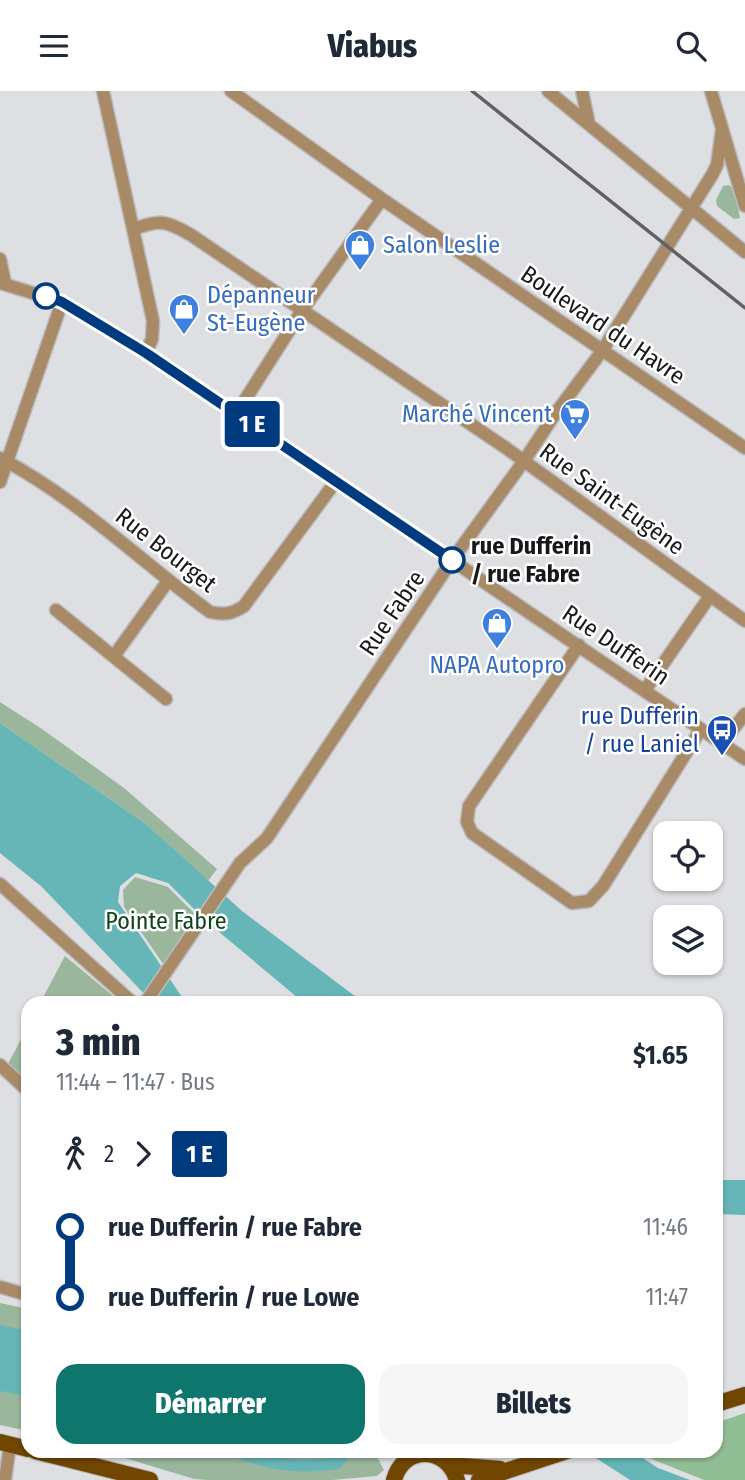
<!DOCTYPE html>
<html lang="fr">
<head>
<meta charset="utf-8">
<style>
  :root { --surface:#fff; --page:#f6f6f7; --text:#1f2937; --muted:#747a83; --accent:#0f766e }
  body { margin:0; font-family:"Fira Sans Condensed",sans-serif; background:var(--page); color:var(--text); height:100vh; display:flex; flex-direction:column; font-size:26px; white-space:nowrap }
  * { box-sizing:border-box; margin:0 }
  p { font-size:23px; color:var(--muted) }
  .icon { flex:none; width:38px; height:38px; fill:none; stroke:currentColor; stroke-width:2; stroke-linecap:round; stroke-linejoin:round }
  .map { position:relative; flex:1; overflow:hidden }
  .side { position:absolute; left:21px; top:905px; width:702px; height:462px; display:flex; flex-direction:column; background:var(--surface); border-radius:21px; box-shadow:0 2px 5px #0004 }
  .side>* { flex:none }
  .badge { padding:0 14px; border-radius:5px; font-size:24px; line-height:46px }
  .buttons { position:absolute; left:653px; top:730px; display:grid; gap:14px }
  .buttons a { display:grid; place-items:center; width:70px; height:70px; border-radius:14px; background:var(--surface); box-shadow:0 2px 5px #0004; font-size:35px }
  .map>.badge { position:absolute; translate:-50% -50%; box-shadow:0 0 0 4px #fff }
  .legs { display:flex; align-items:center; gap:10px; height:77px; padding:0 35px; font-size:23px }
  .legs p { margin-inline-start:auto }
  .headline { display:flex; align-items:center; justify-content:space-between; height:119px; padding:0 35px }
  h1 { font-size:38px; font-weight:800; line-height:52px }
  .cta { display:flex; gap:14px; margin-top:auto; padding:14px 35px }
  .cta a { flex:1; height:80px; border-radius:21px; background:var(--accent); color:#fff; font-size:28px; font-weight:800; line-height:80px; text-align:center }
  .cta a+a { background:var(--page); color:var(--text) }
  ul { padding:0 35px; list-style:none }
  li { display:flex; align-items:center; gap:24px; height:70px; font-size:26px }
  li i { display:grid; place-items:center; width:10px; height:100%; margin:0 9px; background:currentColor }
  li i::after { content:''; width:18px; height:18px; margin:-9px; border:5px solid; border-radius:50%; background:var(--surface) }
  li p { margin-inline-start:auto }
  li:first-child i { background:linear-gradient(#0000 50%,currentColor 0) }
  li:last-child i { background:linear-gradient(currentColor 50%,#0000 0) }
  header { display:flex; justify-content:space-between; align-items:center; height:91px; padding:0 35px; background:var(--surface); font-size:32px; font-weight:800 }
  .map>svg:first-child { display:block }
  .green { fill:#9ab69c }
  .forest { fill:#90bf95 }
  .water { fill:#66b6b7 }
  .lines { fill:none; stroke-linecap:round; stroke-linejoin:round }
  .canal { stroke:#66b6b7; stroke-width:12 }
  .minor-casing { stroke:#babbbe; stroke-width:15 }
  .major-casing { stroke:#babbbe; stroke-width:18 }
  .minor { stroke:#a88a66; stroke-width:12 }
  .major { stroke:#704600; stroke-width:16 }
  .rail { stroke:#616163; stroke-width:3.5 }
  .line-1-casing { stroke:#fff; stroke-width:16 }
  .line-1 { stroke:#003b80; stroke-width:10 }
  .stop-1-dot { fill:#fff; stroke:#003b80; stroke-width:3.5 }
  .labels { text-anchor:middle; stroke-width:5; stroke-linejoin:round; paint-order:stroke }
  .shop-label { font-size:24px; fill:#366cbe; stroke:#fff; text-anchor:start }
  .street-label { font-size:24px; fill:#181819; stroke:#fff }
  .stop-label { font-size:24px; font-weight:bold; fill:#181819; stroke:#fff; text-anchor:start }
  .transit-label { font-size:24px; fill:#164399; stroke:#fff; text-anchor:end }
  .park-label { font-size:24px; fill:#10441c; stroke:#fff }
</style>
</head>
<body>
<header><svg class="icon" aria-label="menu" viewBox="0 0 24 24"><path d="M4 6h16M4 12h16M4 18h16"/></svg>Viabus<svg class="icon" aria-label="search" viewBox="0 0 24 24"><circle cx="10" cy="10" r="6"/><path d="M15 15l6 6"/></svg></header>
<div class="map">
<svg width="745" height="1389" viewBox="0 0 745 1389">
  <rect width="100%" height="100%" fill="#dedfe2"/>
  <!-- green -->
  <path class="green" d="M729 94 734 98 740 127 734 128 717 115 716 109 723 95Z
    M0 611 42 638 124 697 217 778 208 790 146 733 0 632Z
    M135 786 168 796 199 827 166 877 124 816 123 799Z
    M65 865 118 909V912H40Z
    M28 935V993L8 973Z
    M0 1212 28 1218V1340L0 1334Z
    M102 1360H374L384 1379 377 1385 332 1389H208L194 1388Z"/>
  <!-- forest -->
  <path class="forest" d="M745 1322V1389H704L632 1360H716V1332Z"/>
  <!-- water -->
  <path class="water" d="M0 632 146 733 242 820 364 912H304L206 830 168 792 136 782 120 795 118 811 186 912H153L42 796 0 762Z
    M716 1089H745V1124L716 1123Z
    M0 1234 28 1240V1305L0 1300Z
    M585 1360H632L658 1377 690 1389H630Z"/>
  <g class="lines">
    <!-- canal -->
    <path class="canal" d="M233 1360C272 1373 296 1378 337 1372L346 1360"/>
    <!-- minor casing -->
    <g class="minor-casing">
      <path id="minor" d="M103 0 153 230 152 248 146 262
        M231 0 382 108 745 357
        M548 0 745 161
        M582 0 589 33
        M711 0 745 115
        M134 138C160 128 167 130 191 144L506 357 745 530
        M0 168 5 192
        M0 192 62 211 146 262 745 668
        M236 323 301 221 382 108
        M0 367C77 407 140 470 210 521 224 524 232 523 244 515L336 390
        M0 391 62 211
        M56 519 166 608
        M579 554 469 715 467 731 472 742 572 812 589 810 603 795 701 638
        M114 565 168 490
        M645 599 710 505
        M722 652 745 623
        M0 793 133 912
        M145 912 240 772 267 747 452 469 524 370 555 323 602 260 712 84 717 74 722 38
        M0 974 28 1000
        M0 1196 28 1204
        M5 1389 10 1353"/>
    </g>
    <!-- major casing -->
    <g class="major-casing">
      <path id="major" d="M716 1313 745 1304
        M0 1351 28 1358
        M35 1360 150 1389
        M451 1374 500 1378
        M394 1389C403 1354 447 1355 457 1389
        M479 1389 567 1360"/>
    </g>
    <!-- minor -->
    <use href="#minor" class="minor"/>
    <!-- major -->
    <use href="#major" class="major"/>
    <!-- rail -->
    <path class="rail" d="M472 0 745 217"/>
  </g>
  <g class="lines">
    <!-- line-1 casing -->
    <g class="line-1-casing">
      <path id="line-1" d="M46 205 62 211 146 262 452 469"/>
    </g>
    <!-- line-1 -->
    <use href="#line-1" class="line-1"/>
  </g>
  <!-- icons -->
  <defs>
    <g id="shop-pin" transform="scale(1.575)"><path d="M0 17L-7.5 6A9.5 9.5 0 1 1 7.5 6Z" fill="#3f7fe0" stroke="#fff"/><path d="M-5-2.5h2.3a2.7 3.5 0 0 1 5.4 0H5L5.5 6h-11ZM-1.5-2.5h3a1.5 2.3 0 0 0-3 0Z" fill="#fff"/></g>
    <g id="supermarket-pin" transform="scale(1.575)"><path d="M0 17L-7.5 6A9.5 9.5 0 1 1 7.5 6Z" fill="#3f7fe0" stroke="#fff"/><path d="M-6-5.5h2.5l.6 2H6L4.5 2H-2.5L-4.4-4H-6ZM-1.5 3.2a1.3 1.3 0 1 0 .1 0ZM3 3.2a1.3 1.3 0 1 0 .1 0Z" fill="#fff"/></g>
    <g id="bus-pin" transform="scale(1.575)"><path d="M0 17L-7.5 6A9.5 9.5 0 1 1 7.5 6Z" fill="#1a4fb4" stroke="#fff"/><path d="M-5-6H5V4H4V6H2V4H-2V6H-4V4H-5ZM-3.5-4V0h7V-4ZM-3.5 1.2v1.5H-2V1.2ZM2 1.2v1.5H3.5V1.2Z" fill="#fff"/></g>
  </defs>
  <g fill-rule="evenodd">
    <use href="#shop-pin" x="360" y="154"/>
    <use href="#shop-pin" x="184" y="218"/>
    <use href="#supermarket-pin" x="575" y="323"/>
    <use href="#shop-pin" x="497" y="532"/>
    <use href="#bus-pin" x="722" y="639"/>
  </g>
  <!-- markers -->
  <g class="stop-1-dot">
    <circle cx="46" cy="205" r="12"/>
    <circle cx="452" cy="469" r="12"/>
  </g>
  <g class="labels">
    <!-- shop labels -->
    <g class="shop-label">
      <text x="383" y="162">Salon Leslie</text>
      <text x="207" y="212">Dépanneur<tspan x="207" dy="28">St-Eugène</tspan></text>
      <text x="552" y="331" text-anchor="end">Marché Vincent</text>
      <text x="497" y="582" text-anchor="middle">NAPA Autopro</text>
    </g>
    <!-- street labels -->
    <g class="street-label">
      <text transform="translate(603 234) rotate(34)" y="8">Boulevard du Havre</text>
      <text transform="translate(612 408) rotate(36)" y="8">Rue Saint-Eugène</text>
      <text transform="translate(166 459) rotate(38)" y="8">Rue Bourget</text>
      <text transform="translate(392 522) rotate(-56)" y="8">Rue Fabre</text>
      <text transform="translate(616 554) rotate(34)" y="8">Rue Dufferin</text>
    </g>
    <!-- stop labels -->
    <g class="stop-label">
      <text x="471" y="463">rue Dufferin<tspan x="471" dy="28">/ rue Fabre</tspan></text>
    </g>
    <!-- transit labels -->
    <g class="transit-label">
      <text x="699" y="633">rue Dufferin<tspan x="699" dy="28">/ rue Laniel</tspan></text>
    </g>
    <!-- park labels -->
    <g class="park-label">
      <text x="166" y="838">Pointe Fabre</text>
    </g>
  </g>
</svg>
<div class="buttons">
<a><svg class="icon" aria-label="locate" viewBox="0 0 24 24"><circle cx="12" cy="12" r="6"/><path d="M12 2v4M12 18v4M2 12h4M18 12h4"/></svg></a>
<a><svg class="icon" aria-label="layers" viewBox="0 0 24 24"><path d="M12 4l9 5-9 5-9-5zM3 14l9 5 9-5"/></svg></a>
</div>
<b class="badge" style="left:252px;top:333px;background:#003b80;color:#fff">1 E</b>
<section class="side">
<div class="headline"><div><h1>3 min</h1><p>11:44 – 11:47 · Bus</p></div><b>$1.65</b></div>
<div class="legs"><svg class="icon" aria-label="walk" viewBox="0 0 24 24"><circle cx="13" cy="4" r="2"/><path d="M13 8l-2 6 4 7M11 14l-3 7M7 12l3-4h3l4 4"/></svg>2<svg class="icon" aria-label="forward" viewBox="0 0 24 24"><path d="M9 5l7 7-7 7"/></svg><b class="badge" style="background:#003b80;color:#fff">1 E</b></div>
<ul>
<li><i style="color:#003b80"></i><b>rue Dufferin / rue Fabre</b><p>11:46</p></li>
<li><i style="color:#003b80"></i><b>rue Dufferin / rue Lowe</b><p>11:47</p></li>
</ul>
<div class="cta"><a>Démarrer</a><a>Billets</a></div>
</section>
</div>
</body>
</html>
